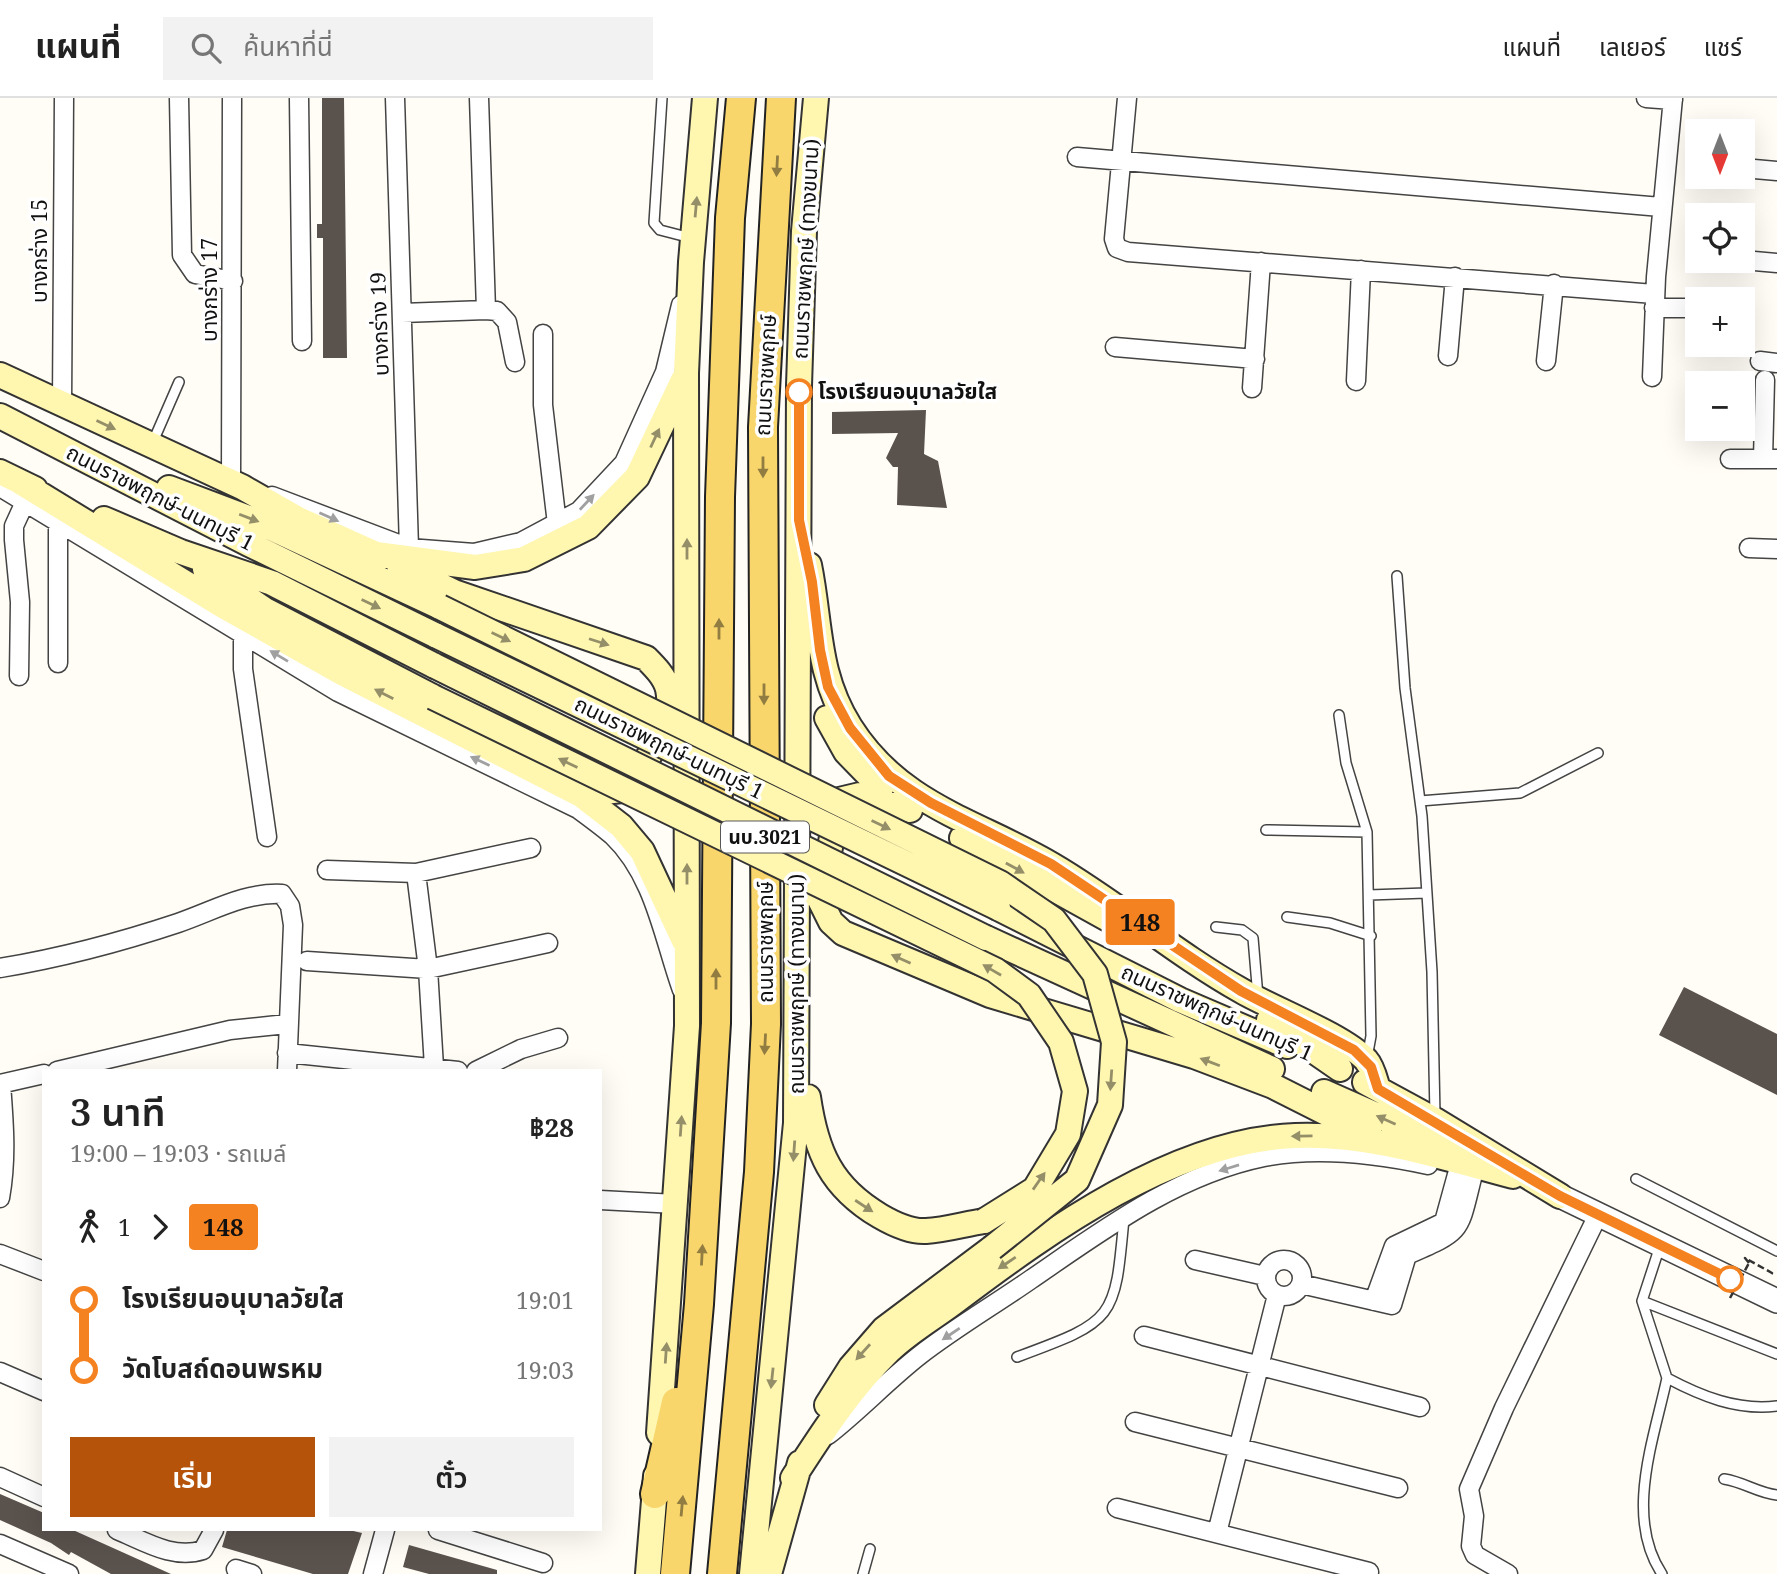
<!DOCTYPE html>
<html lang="th">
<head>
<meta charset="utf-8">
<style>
  :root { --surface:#fff; --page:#f2f2f2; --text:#222; --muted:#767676; --line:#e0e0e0; --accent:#b45309 }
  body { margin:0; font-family:"Noto Serif","Noto Sans Thai",serif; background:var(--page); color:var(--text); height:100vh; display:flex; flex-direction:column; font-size:26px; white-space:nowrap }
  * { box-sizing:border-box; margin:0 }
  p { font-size:23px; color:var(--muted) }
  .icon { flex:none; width:38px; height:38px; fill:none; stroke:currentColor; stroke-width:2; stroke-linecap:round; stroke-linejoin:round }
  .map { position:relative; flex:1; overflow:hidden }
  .details { position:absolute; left:42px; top:971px; width:560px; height:462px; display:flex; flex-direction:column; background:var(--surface); border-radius:0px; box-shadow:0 7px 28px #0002 }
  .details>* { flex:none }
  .badge { padding:0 14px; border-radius:5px; font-size:24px; line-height:46px }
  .needle { width:46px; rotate:180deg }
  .fabs { position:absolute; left:1685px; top:21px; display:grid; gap:14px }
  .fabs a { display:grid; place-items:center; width:70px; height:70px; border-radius:0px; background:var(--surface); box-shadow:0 7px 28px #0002; font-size:35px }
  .map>.badge { position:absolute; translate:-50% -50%; box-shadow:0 0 0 4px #fff }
  .legs { display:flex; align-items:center; gap:10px; height:77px; padding:0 28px; font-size:23px }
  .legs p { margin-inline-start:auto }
  .overview { display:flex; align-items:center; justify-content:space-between; height:119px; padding:0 28px }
  h1 { font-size:38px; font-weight:600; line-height:52px }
  .cta { display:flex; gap:14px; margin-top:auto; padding:14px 28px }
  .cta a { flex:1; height:80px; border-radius:0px; background:var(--accent); color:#fff; font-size:28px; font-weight:600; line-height:80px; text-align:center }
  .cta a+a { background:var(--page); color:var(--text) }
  ul { padding:0 28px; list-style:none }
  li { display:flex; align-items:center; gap:24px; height:70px; font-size:26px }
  li i { display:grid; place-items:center; width:10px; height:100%; margin:0 9px; background:currentColor }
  li i::after { content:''; width:18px; height:18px; margin:-9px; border:5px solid; border-radius:50%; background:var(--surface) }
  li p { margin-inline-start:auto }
  li:first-child i { background:linear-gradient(#0000 50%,currentColor 0) }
  li:last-child i { background:linear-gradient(currentColor 50%,#0000 0) }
  header { display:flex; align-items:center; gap:42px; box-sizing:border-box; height:98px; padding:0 35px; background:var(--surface); border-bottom:2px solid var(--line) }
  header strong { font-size:33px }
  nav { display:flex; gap:38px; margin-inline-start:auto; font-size:24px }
  .search { width:490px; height:63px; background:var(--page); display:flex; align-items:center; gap:18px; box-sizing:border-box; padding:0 24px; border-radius:0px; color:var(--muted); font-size:26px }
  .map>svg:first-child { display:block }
  .building { fill:#5a524d }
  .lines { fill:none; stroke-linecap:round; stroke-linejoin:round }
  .service-casing { stroke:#444; stroke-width:12 }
  .minor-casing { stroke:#444; stroke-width:21 }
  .tertiary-casing { stroke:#444; stroke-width:26 }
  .secondary-casing { stroke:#333; stroke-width:28 }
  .primary-casing { stroke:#222; stroke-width:32 }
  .path { stroke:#333; stroke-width:2.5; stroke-dasharray:7 3.5; stroke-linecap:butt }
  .service { stroke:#fff; stroke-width:9 }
  .minor { stroke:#fff; stroke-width:18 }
  .tertiary { stroke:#fff; stroke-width:23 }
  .secondary { stroke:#fff6b0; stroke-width:24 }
  .primary { stroke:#f9d66b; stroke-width:28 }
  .secondary-bridge-casing { stroke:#333; stroke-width:28; stroke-linecap:butt }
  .path-bridge { stroke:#333; stroke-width:2.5; stroke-dasharray:7 3.5; stroke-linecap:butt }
  .secondary-bridge { stroke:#fff6b0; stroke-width:24 }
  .oneway { fill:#917d42 }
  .oneway2 { fill:#948f68 }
  .oneway3 { fill:#a0a0a0 }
  .line-1-casing { stroke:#fff; stroke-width:16 }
  .line-1 { stroke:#f58220; stroke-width:10 }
  .stop-1-dot { fill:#fff; stroke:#f58220; stroke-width:3.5 }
  .labels { text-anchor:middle; stroke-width:7; stroke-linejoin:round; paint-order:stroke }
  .shield { fill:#fff; stroke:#585858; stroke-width:2 }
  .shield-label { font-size:19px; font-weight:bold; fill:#111 }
  .street-label { font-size:21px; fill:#111; stroke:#fff }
  .stop-label { font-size:21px; font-weight:bold; fill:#111; stroke:#fff; text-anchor:start }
</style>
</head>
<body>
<header>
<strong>แผนที่</strong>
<div class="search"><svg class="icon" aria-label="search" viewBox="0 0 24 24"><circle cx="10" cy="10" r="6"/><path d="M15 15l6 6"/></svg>ค้นหาที่นี่</div>
<nav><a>แผนที่</a><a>เลเยอร์</a><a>แชร์</a></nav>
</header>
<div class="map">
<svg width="1777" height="1476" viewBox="0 0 1777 1476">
  <rect width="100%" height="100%" fill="#fffdf5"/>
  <!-- building -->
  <path class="building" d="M322 0H344L347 260H323V140H317V126H322Z
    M926 312 924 356 938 363 947 410 897 407 898 369H893L886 360 898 335 832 336V314Z
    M1684 889 1777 936V997L1659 937Z
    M0 1396 44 1415V1432H73L171 1476H111L71 1454 69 1457 51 1445 0 1422Z
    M227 1432H349L362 1435 348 1476H313L222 1449Z
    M409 1447 497 1472V1476H429L403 1469Z"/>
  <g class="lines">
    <!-- service casing -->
    <g class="service-casing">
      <path id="service" d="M662 0 654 125 660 132 691 140
        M152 346 179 284
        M1397 478 1405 590 1422 718 1432 874 1435 1017
        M1339 617 1346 665 1367 734 1371 938 1367 960
        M1420 703 1520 695 1598 655
        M1266 732 1367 734
        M1369 797 1426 795
        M1287 819 1330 825 1371 838
        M1216 829 1242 832 1253 840 1258 899
        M1636 1081 1777 1153
        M1660 1148 1642 1203 1667 1280C1701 1298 1737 1313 1777 1308
        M1642 1203 1777 1256
        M1017 1259C1115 1223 1115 1222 1124 1120
        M1724 1381C1744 1384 1758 1395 1777 1397
        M863 1476 870 1451
        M1662 1476C1624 1419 1654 1341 1667 1280"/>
    </g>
    <!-- minor casing -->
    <g class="minor-casing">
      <path id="minor" d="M179 0 182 157 195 176 233 183
        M299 0 302 243
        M395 0 409 450
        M1127 0 1114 141 1117 150 1128 154 1654 196
        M1646 0 1673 2
        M1077 59 1661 109
        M1743 70 1777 73
        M1743 162 1777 165
        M1654 210H1698
        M486 212 497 213 507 224 515 264
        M402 215 486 212 479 0
        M543 236V307L557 426
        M1115 249 1255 261
        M1448 258 1455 179
        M1546 263 1554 186
        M1760 263 1777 265
        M1652 279 1656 179 1673 0
        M1356 283 1361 172
        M1252 290 1261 164
        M62 307 64 0
        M1730 361H1777
        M1763 361 1765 282
        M231 384 232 0
        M0 389 338 594 578 711C589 719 601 728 612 737 655 778 663 839 682 892
        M272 398 409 450 474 455 521 444 579 413 624 365 665 274 681 207
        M58 423V565
        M1749 450 1777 451
        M243 538V571L267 739
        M19 578 20 504 14 442V428L25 404
        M327 772 416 775 531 750
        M416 775 428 871 434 969
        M307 863 428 871 548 845
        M0 870C60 860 121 844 178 825 213 813 245 794 282 796L290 808 293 827 287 973
        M287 955 458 973
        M57 973 230 932 287 926
        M476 973 521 951 558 940
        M0 986 44 976
        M0 1100C7 1061 4 1025 1 986
        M600 1102 676 1106
        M0 1156 44 1173
        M1266 1180a18 18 0 1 1 36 0a18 18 0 1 1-36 0Z
        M1195 1162 1265 1178
        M1301 1186 1392 1207 1407 1157C1464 1132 1458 1136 1473 1076
        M1374 1203 1394 1148 1444 1124 1458 1073
        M1144 1238 1420 1309
        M0 1274 44 1293
        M1135 1324 1398 1390
        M828 1337C860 1312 888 1282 920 1257 955 1230 994 1207 1030 1182 1103 1132 1176 1077 1264 1059 1316 1049 1377 1056 1428 1067
        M0 1379 44 1399
        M1117 1410 1369 1474
        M117 1432C144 1443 173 1462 203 1452L214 1432
        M438 1432 543 1465
        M1217 1435 1277 1197
        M0 1446 69 1476
        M236 1471 252 1476
        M373 1476 385 1432
        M1508 1476 1475 1457 1471 1448 1474 1418 1469 1391 1504 1310 1598 1117"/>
    </g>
    <!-- tertiary casing -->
    <g class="tertiary-casing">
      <path id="tertiary" d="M1560 1098 1777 1203"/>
    </g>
    <!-- secondary casing -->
    <g class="secondary-casing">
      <path id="secondary" d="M0 277 242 389 298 421 376 456 475 469 524 461 588 429 637 379 683 282
        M0 318 249 446 437 538
        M0 374 35 391
        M20 384 223 508 342 575 581 697 621 728 642 753 684 843
        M169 390 254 422 440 509
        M104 421 181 454 272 485 435 568
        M399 467 454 494 646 560C655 569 665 579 668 591 676 628 644 667 622 692L604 694
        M809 467C821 526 816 575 850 629 900 708 977 723 1052 767 1117 805 1176 856 1242 893 1273 911 1344 938 1366 962 1373 970 1375 982 1378 991
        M205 471 265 512 433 599
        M827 620 846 654 881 690
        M910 712 860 697 839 702 820 802 831 824 843 835 990 897 1194 958 1273 988 1370 1037
        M962 740 1108 821
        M998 810 1180 902 1287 948
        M986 840 1272 971
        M1269 922 1340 971
        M1365 984 1435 1022 1560 1098
        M1324 994 1448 1049
        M808 999C816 1054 831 1089 880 1118 892 1125 911 1134 926 1133 945 1132 965 1126 984 1123
        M827 1307 851 1269 884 1231 992 1150
        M659 1335 687 928 686 275 691 164 705 0
        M793 1380C822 1335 851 1290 889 1253 908 1234 935 1219 957 1202 1050 1132 1175 1042 1295 1038 1370 1035 1441 1059 1513 1078
        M648 1476 656 1378
        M752 1476 796 1025 799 288 804 133 816 0
        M769 1476 800 1365"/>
    </g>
    <!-- primary casing -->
    <g class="primary-casing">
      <path id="primary" d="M655 1396 676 1304
        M675 1476 699 1206 716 925 720 399 730 120 741 0
        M722 1476 759 1074 766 926 763 329 781 0"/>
    </g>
    <!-- path -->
    <path class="path" d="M1749 1165 1745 1160 1772 1175 1771 1177"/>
    <!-- service -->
    <use href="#service" class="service"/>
    <!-- minor -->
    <use href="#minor" class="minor"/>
    <!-- tertiary -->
    <use href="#tertiary" class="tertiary"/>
    <!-- secondary -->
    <use href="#secondary" class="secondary"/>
    <!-- primary -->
    <use href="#primary" class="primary"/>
    <!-- secondary-bridge casing -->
    <g class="secondary-bridge-casing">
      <path id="secondary-bridge" d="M440 509 1000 785 1054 822 1095 876 1114 944 1110 1007 1077 1082 992 1150
        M437 538 998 810
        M435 568 986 840
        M433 599 995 872 1029 897 1061 944 1075 993 1068 1036 1035 1091 984 1123"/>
    </g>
    <!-- path-bridge -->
    <path class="path-bridge" d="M1730 1200 1749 1165"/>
    <!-- secondary-bridge -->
    <use href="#secondary-bridge" class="secondary-bridge"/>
  </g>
  <!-- one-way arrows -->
  <defs><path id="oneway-solid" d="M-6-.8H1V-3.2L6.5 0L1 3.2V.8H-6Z" transform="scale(1.75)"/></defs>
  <g class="oneway">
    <use href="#oneway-solid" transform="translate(777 68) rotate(93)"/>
    <use href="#oneway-solid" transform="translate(763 369) rotate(90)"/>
    <use href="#oneway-solid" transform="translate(719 531) rotate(-90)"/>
    <use href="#oneway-solid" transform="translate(764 596) rotate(90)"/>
    <use href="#oneway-solid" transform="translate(716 881) rotate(-90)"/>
    <use href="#oneway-solid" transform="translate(765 946) rotate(93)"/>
    <use href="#oneway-solid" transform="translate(702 1157) rotate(-87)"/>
    <use href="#oneway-solid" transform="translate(682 1408) rotate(-85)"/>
  </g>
  <g class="oneway2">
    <use href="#oneway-solid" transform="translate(696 109) rotate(-85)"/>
    <use href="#oneway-solid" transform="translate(106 327) rotate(25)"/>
    <use href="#oneway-solid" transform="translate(655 340) rotate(-65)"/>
    <use href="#oneway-solid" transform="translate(249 420) rotate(21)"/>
    <use href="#oneway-solid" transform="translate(687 451) rotate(-90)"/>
    <use href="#oneway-solid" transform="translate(371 506) rotate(26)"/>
    <use href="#oneway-solid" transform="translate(501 539) rotate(26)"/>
    <use href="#oneway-solid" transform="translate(599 544) rotate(18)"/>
    <use href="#oneway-solid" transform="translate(384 596) rotate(-153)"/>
    <use href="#oneway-solid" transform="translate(568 665) rotate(-154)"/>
    <use href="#oneway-solid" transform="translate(881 727) rotate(26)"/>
    <use href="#oneway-solid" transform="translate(1015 770) rotate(29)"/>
    <use href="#oneway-solid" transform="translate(687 776) rotate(-90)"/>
    <use href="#oneway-solid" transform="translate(901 861) rotate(-156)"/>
    <use href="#oneway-solid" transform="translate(992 872) rotate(-150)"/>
    <use href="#oneway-solid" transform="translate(1210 964) rotate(-159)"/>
    <use href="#oneway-solid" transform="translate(1111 982) rotate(94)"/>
    <use href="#oneway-solid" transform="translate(1386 1022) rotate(-156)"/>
    <use href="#oneway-solid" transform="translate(681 1028) rotate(-86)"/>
    <use href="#oneway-solid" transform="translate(1302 1038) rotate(179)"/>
    <use href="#oneway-solid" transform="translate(794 1053) rotate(94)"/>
    <use href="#oneway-solid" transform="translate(1039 1083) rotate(-55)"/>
    <use href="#oneway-solid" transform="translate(864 1108) rotate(33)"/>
    <use href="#oneway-solid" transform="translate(1007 1165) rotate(146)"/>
    <use href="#oneway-solid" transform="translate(863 1254) rotate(132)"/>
    <use href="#oneway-solid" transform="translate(666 1255) rotate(-86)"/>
    <use href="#oneway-solid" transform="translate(772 1280) rotate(96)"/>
  </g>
  <g class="oneway3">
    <use href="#oneway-solid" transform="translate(587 404) rotate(-47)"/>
    <use href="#oneway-solid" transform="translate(329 419) rotate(24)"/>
    <use href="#oneway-solid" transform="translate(279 558) rotate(-149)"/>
    <use href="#oneway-solid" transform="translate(480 663) rotate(-155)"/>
    <use href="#oneway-solid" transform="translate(1229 1070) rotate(163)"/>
    <use href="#oneway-solid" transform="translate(951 1236) rotate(146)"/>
  </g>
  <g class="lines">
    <!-- line-1 casing -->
    <g class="line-1-casing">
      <path id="line-1" d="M799 294V422L812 484 820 552 828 589 850 630 889 678 931 705 1051 766 1241 893 1354 952 1371 969 1378 991 1560 1098 1730 1181"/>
    </g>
    <!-- line-1 -->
    <use href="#line-1" class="line-1"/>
  </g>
  <!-- markers -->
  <g class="stop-1-dot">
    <circle cx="799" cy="294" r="12"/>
    <circle cx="1730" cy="1181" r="12"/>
  </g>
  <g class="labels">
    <!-- shield labels -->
    <rect class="shield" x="721" y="723.5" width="88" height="31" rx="5"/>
    <g class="shield-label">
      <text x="765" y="746">นบ.3021</text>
    </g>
    <!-- street labels -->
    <g class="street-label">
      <text transform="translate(806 151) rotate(-87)" y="7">ถนนราชพฤกษ์ (ทางขนาน)</text>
      <text transform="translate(40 153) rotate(-90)" y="7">บางกร่าง 15</text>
      <text transform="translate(210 192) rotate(-90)" y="7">บางกร่าง 17</text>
      <text transform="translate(380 226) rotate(-92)" y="7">บางกร่าง 19</text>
      <text transform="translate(766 277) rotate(-87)" y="7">ถนนราชพฤกษ์</text>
      <text transform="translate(160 400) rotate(27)" y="7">ถนนราชพฤกษ์-นนทบุรี 1</text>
      <text transform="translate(669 650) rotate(26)" y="7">ถนนราชพฤกษ์-นนทบุรี 1</text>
      <text transform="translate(766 844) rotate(-90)" y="7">ถนนราชพฤกษ์</text>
      <text transform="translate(797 886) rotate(-90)" y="7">ถนนราชพฤกษ์ (ทางขนาน)</text>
      <text transform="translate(1217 915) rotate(24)" y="7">ถนนราชพฤกษ์-นนทบุรี 1</text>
    </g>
    <!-- stop labels -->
    <g class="stop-label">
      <text x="818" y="301">โรงเรียนอนุบาลวัยใส</text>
    </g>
  </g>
</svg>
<div class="fabs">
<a><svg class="needle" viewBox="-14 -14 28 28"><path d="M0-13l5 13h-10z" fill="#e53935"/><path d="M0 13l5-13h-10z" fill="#767676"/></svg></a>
<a><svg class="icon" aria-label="locate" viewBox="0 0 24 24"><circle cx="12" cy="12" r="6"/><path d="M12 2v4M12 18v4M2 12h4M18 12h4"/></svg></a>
<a>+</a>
<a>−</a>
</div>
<b class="badge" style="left:1140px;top:824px;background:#f58220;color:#111">148</b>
<section class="details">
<div class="overview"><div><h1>3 นาที</h1><p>19:00 – 19:03 · รถเมล์</p></div><b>฿28</b></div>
<div class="legs"><svg class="icon" aria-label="walk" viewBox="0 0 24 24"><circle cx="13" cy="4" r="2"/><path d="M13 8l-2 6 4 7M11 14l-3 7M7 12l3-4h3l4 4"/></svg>1<svg class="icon" aria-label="forward" viewBox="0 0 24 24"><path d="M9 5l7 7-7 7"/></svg><b class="badge" style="background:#f58220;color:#111">148</b></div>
<ul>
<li><i style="color:#f58220"></i><b>โรงเรียนอนุบาลวัยใส</b><p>19:01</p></li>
<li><i style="color:#f58220"></i><b>วัดโบสถ์ดอนพรหม</b><p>19:03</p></li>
</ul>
<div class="cta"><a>เริ่ม</a><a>ตั๋ว</a></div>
</section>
</div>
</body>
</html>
